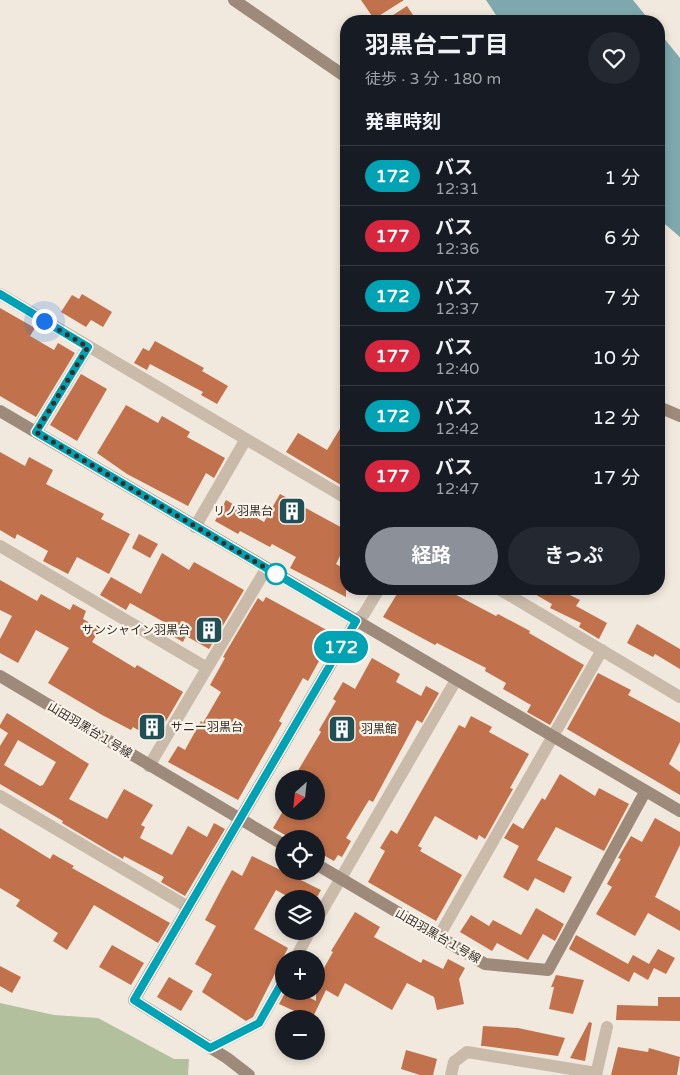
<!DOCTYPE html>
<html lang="ja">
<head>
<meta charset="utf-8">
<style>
  :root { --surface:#171b24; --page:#242831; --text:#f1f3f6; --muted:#9ea1a6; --line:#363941; --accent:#8c9099 }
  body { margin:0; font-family:"Varela Round","Noto Sans JP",sans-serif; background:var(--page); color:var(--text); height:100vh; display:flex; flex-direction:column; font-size:19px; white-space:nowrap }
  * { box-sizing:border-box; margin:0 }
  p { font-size:16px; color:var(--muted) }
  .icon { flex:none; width:28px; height:28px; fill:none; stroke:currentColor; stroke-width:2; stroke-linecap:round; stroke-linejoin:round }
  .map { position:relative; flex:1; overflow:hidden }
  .panel { position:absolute; left:340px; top:15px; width:325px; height:580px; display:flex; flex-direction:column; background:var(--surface); border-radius:20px; box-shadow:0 2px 8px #0003 }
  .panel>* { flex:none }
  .badge { padding:0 10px; border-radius:16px; font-size:18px; line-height:32px }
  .needle { width:32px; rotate:207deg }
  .buttons { position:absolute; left:275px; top:770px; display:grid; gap:10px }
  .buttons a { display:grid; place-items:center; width:50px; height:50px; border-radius:50%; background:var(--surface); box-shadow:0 2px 8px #0003; font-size:25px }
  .you { position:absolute; width:25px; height:25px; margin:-12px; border:4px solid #fff; border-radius:50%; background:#1a73e8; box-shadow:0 0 0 8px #1a73e833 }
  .map>.badge { position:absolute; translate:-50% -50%; box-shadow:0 0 0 2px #fff }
  h2 { padding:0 25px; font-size:19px; line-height:45px }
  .round { display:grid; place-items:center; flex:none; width:52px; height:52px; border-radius:26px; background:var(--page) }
  .headline { display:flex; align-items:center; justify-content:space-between; height:85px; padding:0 25px }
  h1 { font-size:24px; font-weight:700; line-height:38px }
  .primary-button { display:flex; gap:10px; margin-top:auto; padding:10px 25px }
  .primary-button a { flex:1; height:58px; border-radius:30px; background:var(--accent); color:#fff; font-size:20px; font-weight:700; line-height:58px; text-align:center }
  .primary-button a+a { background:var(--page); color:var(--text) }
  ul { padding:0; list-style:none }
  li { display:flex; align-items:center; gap:15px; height:60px; padding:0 25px; border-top:1px solid var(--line) }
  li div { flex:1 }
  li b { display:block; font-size:19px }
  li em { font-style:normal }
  li .badge { min-width:55px; font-weight:700; text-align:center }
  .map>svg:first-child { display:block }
  .green { fill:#b2c09e }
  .water { fill:#7ea8ad }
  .building { fill:#c1714c; fill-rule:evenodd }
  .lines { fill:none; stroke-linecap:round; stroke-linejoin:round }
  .street { stroke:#c9baaa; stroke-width:12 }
  .secondary { stroke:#9d8a7b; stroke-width:12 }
  .line-casing { stroke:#fff; stroke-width:11 }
  .line { stroke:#00a3b4; stroke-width:8 }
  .walk { stroke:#372e29; stroke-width:5; stroke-dasharray:0 9 }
  .stop-dot { fill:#fff; stroke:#00a3b4; stroke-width:2.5 }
  .labels { text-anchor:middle; stroke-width:4.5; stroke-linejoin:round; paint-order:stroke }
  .poi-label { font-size:12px; fill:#372e29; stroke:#f9f3ea; text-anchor:end }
  .street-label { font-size:12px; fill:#372e29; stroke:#f9f3ea }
</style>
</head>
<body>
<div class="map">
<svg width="680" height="1075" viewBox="0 0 680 1075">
  <rect width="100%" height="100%" fill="#f1e9dd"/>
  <!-- green -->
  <path class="green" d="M0 1003 54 1015 98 1018 174 1059H189L188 1075H0Z"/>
  <!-- water -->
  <path class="water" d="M486 0H633L650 21H500Z
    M659 32 680 58V237L659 219Z"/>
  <!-- building -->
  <path class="building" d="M361 0H404L374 19Z
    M407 6 417 21H384Z
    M82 294 112 312 103 327 91 320 86 327 61 312 72 295 79 299Z
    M0 308 35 328 30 336 54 350 58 343 75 353 36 417 0 396Z
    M155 341 204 368 202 371 228 386 217 404 201 395 203 392 150 364 147 370 134 363 143 348 149 351Z
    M81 374 107 389 77 441 50 425Z
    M126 405 158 423 162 416 190 432 187 437 225 458 214 478 206 473 188 506 127 474 97 453Z
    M346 419V488L286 452 298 433 327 450Z
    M0 452 25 466 29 457 53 470 46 484 104 514 101 519 130 534 109 574 77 557 68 574 43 561 48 551 17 534 15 539 0 530Z
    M280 494 346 530V544L336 564 346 570V597L290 568 296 557 272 544 270 547 240 531 238 534 215 521 226 500 264 522Z
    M139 534 158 544 150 558 132 548Z
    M162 553 189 570 194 562 244 590 209 649 186 636 183 642 167 633 171 626 130 603 126 610 100 595 111 577 141 594Z
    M0 580 37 601 41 594 70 610 73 604 86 611 83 619 100 629 92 642 135 668 137 665 183 692 155 740 133 727 131 730 102 715 48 683 69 648 36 630 18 663 0 653V639L12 616 0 610Z
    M400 589H445L496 616 498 614 530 631 529 633 584 665 550 725 527 712 531 705 503 689 506 683 485 671 486 668 437 643 435 645 383 617Z
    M526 589H558L580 600 576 606 607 623 599 639 579 627 581 623 550 608 552 604Z
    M266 597 334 634 308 681 303 678 279 721 282 723 238 800 168 762 178 746 185 750 201 721 203 723 221 692 210 685 225 658 223 657 258 598 263 602Z
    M637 624 680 649V669L655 654 653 657 627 643Z
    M372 658 400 674 396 682 421 696 426 686 439 693 422 723 417 720 373 802 369 800 346 838 351 841 342 857 338 855 334 861 316 851V839H292L273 828 283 811H316V779H293L321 732 319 730 336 701 333 699 343 682 355 689Z
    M598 673 631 690 628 695 680 723V742L669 764 680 772V795L567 729Z
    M7 713 89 764 69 799 107 819 124 789 153 805 141 825 145 827 140 838 172 855 188 826 207 837 214 823 225 829 185 896 161 882 164 877 124 856 123 859 109 851 62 823 63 821 0 784V746L8 733 0 728V725ZM18 740 56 762 43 785 40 786 4 765Z
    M471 716 492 727 489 732 529 754 510 788 513 789 485 839 479 835 477 840 435 816 418 846 422 848 420 851 462 875 436 921 368 882 385 851 380 848 391 830 397 834 459 725 465 728Z
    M560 774 595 796 599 788 629 804 604 851 556 827 537 860 572 877 564 893 535 878 528 891 503 877 519 846 504 838 513 823 523 829 542 798 545 800Z
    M655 818 680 832V845L655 897 680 911V931L648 913 635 936 596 914 612 887 607 884 621 859 618 858 631 836 642 842Z
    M0 828 50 859 53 854 74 866 72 868 170 923 158 943 94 905 67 950 53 941 58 933 16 906 20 900 0 888Z
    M252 856 321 890 316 899H292L276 890 254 929 288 948 253 1017 246 1021 202 992 212 974 195 964 216 926 205 920 222 888 232 870 242 876Z
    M536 908 564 924 555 941 543 934 528 960 497 943 492 951 460 932 471 915 489 926 493 920 521 935Z
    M355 912 380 927 374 937 421 963 423 959 443 969 448 959 465 968 459 979 464 1004 437 1010 434 997 407 983 392 1010 345 983 338 997 326 990 312 1019 279 1004 286 991H297L316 1001V982L333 952 331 951Z
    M576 935 628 964 633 955 649 964 658 949 675 958 666 974 654 968 648 980 634 972 629 982 569 949Z
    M112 945 144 963 131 985 99 967Z
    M0 966 21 977 12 993 0 986Z
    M556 975 584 980 573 1014 549 1009 554 987H551Z
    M169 977 193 991 181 1011 157 997Z
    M658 997H680V1021L616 1020 617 1005 658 1006Z
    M589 1022 592 1023 585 1061 570 1058Z
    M483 1026 518 1028 565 1038 558 1056 484 1046H481Z
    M618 1047 648 1052 649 1048 680 1057 677 1075H611Z
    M406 1050 437 1059 433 1075H420L401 1069Z"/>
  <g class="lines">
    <!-- street -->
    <path class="street" d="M0 294 346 498
      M36 432 88 347
      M195 527 246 439
      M0 546 207 668
      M499 589 680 697
      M356 621 364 614 379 589
      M149 766 266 569
      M0 796 188 907
      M316 921 456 680
      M439 936 602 650
      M295 959 310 931
      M210 1048 259 1023 284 979
      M451 1075 454 1062 467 1052 596 1073
      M596 1075 607 1027"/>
    <!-- secondary -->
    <path class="secondary" d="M234 0 346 77
      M659 407 680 416
      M0 411 680 811
      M0 676 284 845
      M316 864 485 964 548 970 645 792
      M249 1075 227 1058 134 1000 356 621"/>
  </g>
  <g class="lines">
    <!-- line casing -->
    <g class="line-casing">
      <path id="line" d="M0 294 88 347 36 432 356 621 134 1000 210 1048 259 1023 284 979"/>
    </g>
    <!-- line -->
    <use href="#line" class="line"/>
    <!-- walk -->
    <path class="walk" d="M44 321 88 347 36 432 281 577 276 574"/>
  </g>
  <!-- icons -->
  <defs>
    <g id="building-square" transform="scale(1.4375)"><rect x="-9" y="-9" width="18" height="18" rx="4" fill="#204f56" stroke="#f9f3ea"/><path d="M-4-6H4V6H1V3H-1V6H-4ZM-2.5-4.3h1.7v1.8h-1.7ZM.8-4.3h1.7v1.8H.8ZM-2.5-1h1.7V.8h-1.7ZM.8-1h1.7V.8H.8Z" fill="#fff"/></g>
  </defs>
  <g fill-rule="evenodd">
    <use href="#building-square" x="292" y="511"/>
    <use href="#building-square" x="209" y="630"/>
    <use href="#building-square" x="152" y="727"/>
    <use href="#building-square" x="342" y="729"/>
  </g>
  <!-- markers -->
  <circle class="stop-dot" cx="276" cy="574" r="10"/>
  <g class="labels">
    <!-- poi labels -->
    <g class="poi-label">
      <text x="273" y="515">リノ羽黒台</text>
      <text x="190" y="634">サンシャイン羽黒台</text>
      <text x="171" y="731" text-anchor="start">サニー羽黒台</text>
      <text x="361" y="733" text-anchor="start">羽黒館</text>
    </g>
    <!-- street labels -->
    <g class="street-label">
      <text transform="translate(90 730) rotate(31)" y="4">山田羽黒台１号線</text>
      <text transform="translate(438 936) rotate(30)" y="4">山田羽黒台１号線</text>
    </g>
  </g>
</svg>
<div class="buttons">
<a><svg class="needle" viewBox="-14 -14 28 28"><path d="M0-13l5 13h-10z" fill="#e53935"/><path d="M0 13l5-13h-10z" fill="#9ea1a6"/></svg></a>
<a><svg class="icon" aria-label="locate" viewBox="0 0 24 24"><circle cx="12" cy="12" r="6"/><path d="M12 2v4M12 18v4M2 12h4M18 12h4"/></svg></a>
<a><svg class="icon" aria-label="layers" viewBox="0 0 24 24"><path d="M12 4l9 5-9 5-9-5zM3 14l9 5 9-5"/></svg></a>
<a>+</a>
<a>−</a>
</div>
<div class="you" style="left:44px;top:321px"></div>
<b class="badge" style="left:341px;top:647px;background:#00a3b4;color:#fff">172</b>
<section class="panel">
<div class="headline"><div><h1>羽黒台二丁目</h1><p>徒歩 · 3 分 · 180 m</p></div><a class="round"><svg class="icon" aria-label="heart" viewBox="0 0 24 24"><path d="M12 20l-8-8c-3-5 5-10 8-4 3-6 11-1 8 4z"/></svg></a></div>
<h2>発車時刻</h2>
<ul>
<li><span class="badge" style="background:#00a3b4;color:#fff">172</span><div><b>バス</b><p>12:31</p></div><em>1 分</em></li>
<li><span class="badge" style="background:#d7263d;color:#fff">177</span><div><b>バス</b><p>12:36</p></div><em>6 分</em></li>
<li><span class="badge" style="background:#00a3b4;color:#fff">172</span><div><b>バス</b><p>12:37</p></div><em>7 分</em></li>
<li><span class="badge" style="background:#d7263d;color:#fff">177</span><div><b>バス</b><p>12:40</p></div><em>10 分</em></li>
<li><span class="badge" style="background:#00a3b4;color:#fff">172</span><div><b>バス</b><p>12:42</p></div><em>12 分</em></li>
<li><span class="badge" style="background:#d7263d;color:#fff">177</span><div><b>バス</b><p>12:47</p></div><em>17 分</em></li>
</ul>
<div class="primary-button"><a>経路</a><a>きっぷ</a></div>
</section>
</div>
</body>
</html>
